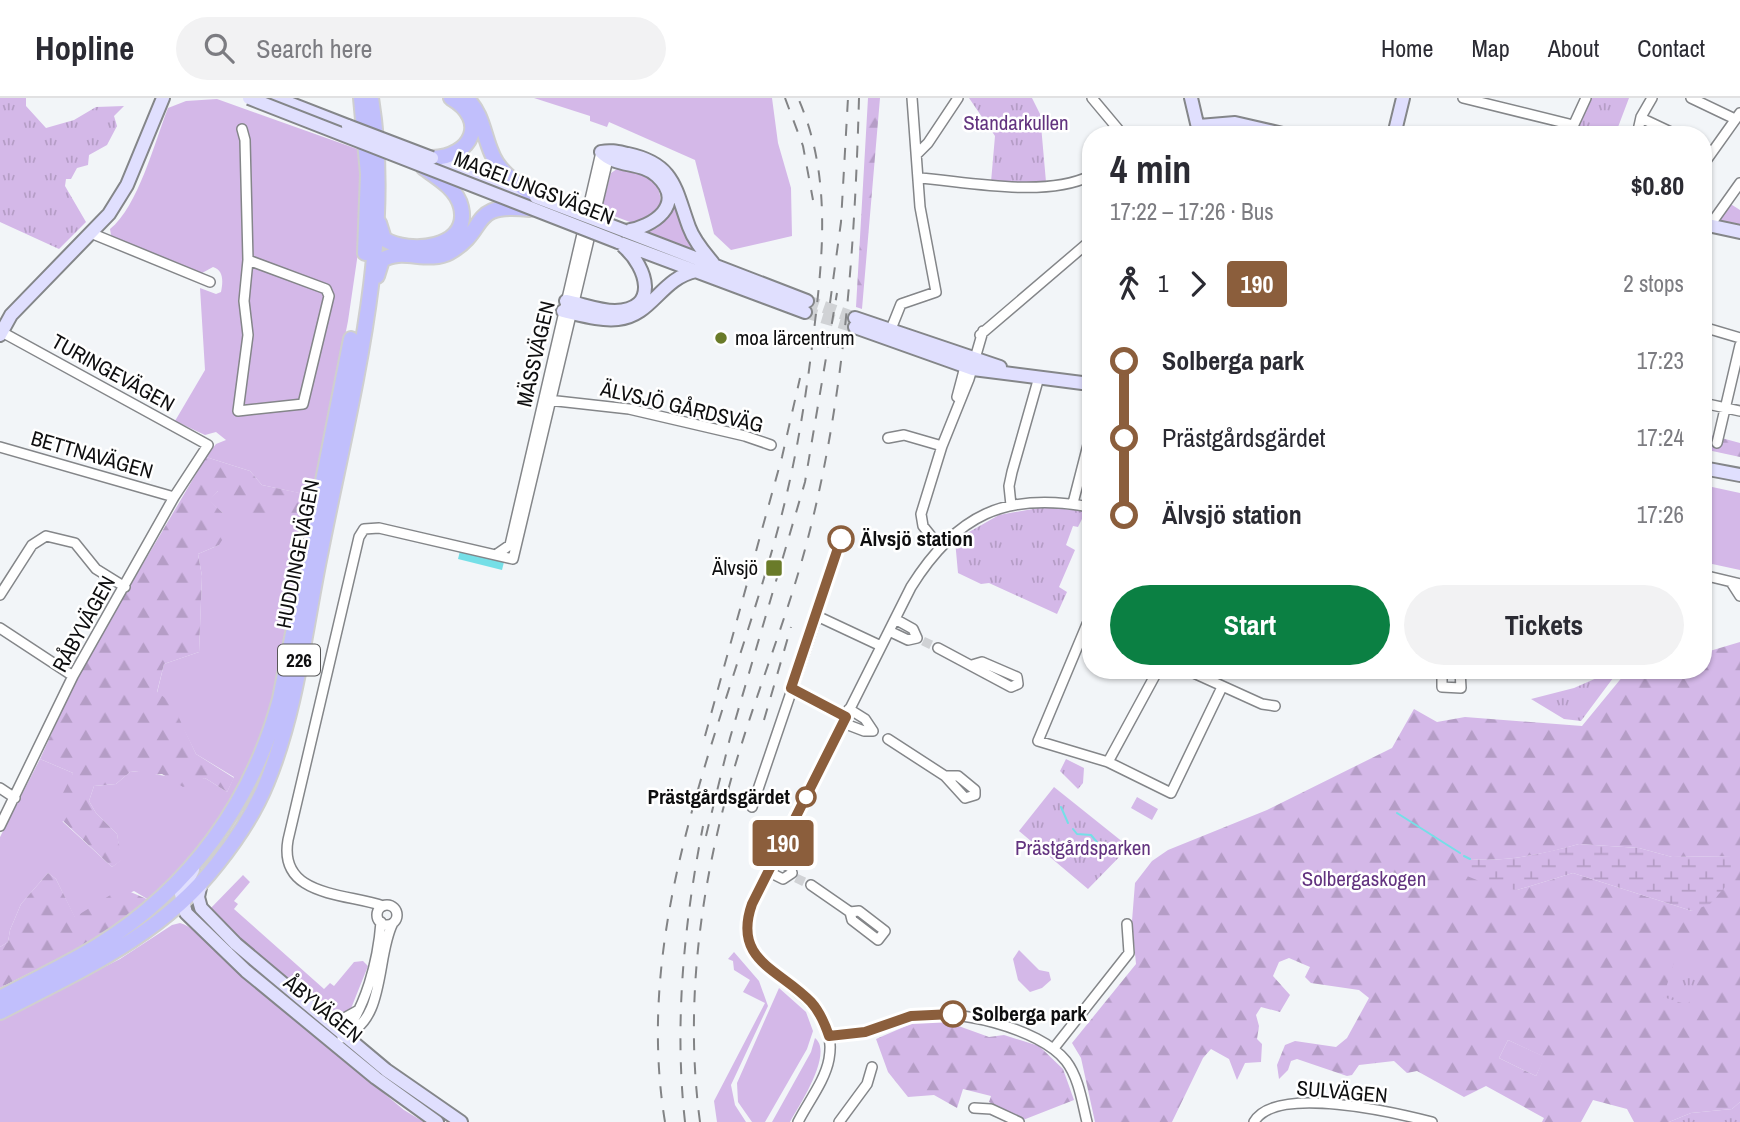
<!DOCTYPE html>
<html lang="en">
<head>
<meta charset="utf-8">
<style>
  :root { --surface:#fff; --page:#f2f2f3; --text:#2b2b33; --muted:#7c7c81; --line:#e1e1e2; --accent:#0b8043 }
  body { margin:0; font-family:"Archivo Narrow",sans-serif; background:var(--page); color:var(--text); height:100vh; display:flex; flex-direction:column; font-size:26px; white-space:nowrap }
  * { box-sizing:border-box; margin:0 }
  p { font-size:23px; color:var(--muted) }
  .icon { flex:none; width:38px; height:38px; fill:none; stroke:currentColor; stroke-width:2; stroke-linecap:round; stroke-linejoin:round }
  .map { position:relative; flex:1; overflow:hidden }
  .panel { position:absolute; left:1082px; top:28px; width:630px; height:553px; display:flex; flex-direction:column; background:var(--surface); border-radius:28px; box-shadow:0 2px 5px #0004 }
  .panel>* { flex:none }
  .badge { padding:0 14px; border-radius:5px; font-size:24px; line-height:46px }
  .map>.badge { position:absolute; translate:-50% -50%; box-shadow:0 0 0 4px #fff }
  .legs { display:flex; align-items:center; gap:10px; height:77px; padding:0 28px; font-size:23px }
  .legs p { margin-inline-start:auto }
  .summary { display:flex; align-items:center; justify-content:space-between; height:119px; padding:0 28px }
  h1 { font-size:38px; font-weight:800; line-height:52px }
  .cta { display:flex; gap:14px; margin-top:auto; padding:14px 28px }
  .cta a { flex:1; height:80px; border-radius:42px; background:var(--accent); color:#fff; font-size:28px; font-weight:800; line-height:80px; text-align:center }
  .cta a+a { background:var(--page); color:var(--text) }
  ul { padding:0 28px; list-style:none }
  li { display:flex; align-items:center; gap:24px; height:77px; font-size:26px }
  li i { display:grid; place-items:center; width:10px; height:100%; margin:0 9px; background:currentColor }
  li i::after { content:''; width:18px; height:18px; margin:-9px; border:5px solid; border-radius:50%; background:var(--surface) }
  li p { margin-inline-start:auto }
  li:first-child i { background:linear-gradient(#0000 50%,currentColor 0) }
  li:last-child i { background:linear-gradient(currentColor 50%,#0000 0) }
  header { display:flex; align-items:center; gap:42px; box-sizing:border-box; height:98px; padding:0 35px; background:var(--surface); border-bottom:2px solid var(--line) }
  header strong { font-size:33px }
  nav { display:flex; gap:38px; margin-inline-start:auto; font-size:24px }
  .search { width:490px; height:63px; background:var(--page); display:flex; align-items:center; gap:18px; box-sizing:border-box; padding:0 24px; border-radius:38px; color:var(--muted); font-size:26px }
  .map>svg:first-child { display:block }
  .grass { fill:#d4b8e8 }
  .forest { fill:url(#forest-firs); fill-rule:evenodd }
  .wetland { fill:url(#wetland-marsh) }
  .park { fill:url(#park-tufts) }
  .water { fill:#75dfe7 }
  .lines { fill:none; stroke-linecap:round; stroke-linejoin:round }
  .stream { stroke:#75dfe7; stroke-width:2 }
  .street-tunnel { stroke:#d0d2d5; stroke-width:9; stroke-dasharray:9 4.5; stroke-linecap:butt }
  .secondary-tunnel { stroke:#d0d2d5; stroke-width:12; stroke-dasharray:12 6; stroke-linecap:butt }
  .street-casing { stroke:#848689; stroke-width:12 }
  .secondary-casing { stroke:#848689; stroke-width:16 }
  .primary-casing { stroke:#cfcfcf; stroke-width:18 }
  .street { stroke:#fff; stroke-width:9 }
  .secondary { stroke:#e0dffe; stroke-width:12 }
  .primary { stroke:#c1bffc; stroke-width:14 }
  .rail { stroke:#828385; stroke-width:2; stroke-dasharray:12 12; stroke-linecap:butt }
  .secondary-bridge-casing { stroke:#848689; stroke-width:16; stroke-linecap:butt }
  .secondary-bridge { stroke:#e0dffe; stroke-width:12 }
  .line-1-casing { stroke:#fff; stroke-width:16 }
  .line-1 { stroke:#8b5e3c; stroke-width:10 }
  .poi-dot { fill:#6a7b29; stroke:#fff; stroke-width:2.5 }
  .stop-1-dot { fill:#fff; stroke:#8b5e3c; stroke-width:3.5 }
  .labels { text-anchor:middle; stroke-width:5; stroke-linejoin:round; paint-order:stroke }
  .shield { fill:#fff; stroke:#565657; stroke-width:2 }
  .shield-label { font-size:19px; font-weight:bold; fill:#0e0e0f }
  .park-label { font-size:21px; fill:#62337f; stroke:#fff }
  .street-label { font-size:21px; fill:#0e0e0f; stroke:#fff }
  .poi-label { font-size:21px; fill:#0e0e0f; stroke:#fff; text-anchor:start }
  .stop-label { font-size:21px; font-weight:bold; fill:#0e0e0f; stroke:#fff; text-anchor:start }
</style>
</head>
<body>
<header>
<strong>Hopline</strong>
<div class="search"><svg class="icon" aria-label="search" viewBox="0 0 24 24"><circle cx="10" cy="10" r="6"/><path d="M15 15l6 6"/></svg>Search here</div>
<nav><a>Home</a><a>Map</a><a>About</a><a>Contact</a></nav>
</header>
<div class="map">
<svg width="1740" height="1024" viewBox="0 0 1740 1024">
  <defs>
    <pattern id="forest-firs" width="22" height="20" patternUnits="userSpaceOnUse" patternTransform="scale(1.75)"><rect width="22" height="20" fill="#d4b8e8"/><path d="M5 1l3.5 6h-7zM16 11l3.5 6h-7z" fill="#b59dc6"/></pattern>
    <pattern id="wetland-marsh" width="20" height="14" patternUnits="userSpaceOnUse" patternTransform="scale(1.75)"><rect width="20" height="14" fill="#d4b8e8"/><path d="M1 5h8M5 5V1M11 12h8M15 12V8" fill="none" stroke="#b59dc6"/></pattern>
    <pattern id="park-tufts" width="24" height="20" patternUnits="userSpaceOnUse" patternTransform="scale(1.75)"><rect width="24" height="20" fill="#d4b8e8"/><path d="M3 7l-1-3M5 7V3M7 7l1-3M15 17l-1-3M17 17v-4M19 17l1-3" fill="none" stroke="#b59dc6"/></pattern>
  </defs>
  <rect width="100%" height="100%" fill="#f2f5f8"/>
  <!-- grass -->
  <path class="grass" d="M534 0H772L778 45 791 90 792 138 731 152 714 136 695 62 609 24 607 29 590 23V18Z
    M217 1 360 52 359 148 348 223 272 606C246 691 213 742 149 802L134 793 75 820 56 781 48 775 21 806 10 832 8 844 0 849V739L40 661 73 675 56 729 62 723 112 769 121 762 117 736 96 715 89 703 94 688 116 686 130 674 139 673 192 683 205 680 227 694 234 679 196 656 184 632 157 595 164 566 199 554 202 478 198 456 219 447 223 415 208 402 218 393 299 395 262 387 250 373 206 359 216 346 226 342 216 334 205 337 175 323 205 272 200 190 216 196 221 194C223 184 224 172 213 169L202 175C172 164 138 154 111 137L110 131C138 109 155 43 168 10L186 3Z
    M620 69C647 76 669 86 657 117L635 126 601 113 611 75Z
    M670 94 699 154 647 135 657 130 671 113Z
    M1729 105 1740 112V127L1716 123Z
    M1703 387 1740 395V472L1703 464Z
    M1137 699 1158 711 1152 722 1131 710Z
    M243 777 250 784 234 803 238 806 234 811 324 891 330 885 334 888 354 864 363 863 368 868 350 913 339 918H330L242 844 209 812Z
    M180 825C200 831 213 853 229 867 287 915 345 963 404 1012L424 1024H0V921L120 861 172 827Z
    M1019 852 1039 872 1049 874 1051 882 1042 890 1030 894 1018 882 1013 861Z
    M734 854 759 883 768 908 731 987 735 1007 746 1024H717L714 1003 765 905 743 894 750 882 734 872 733 863 728 861Z
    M779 890 806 914 813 933 807 951 765 1024H752L738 1004 737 985Z
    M815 940C834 955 799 1008 790 1024H772L811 954Z
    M1508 942 1545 959 1536 978 1499 960Z"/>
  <!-- forest -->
  <path class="forest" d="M868 0H880L862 211 856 209Z
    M1703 335 1740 345V359L1703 351Z
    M206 359 250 373 262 387 300 395 298 416 246 421 218 393 209 402 223 415 229 431 219 447 198 456 202 478 199 554 164 566 157 594 172 605 196 656 234 680 227 694 205 680 183 689 162 676 147 677 138 673 130 674 116 686 94 688 89 703 96 715 117 736 122 762 112 769 63 723 56 730 48 725 73 675 40 661 81 571Z
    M1740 544V1004L1732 1011 1691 1015 1669 1024H1634L1627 1011 1593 1002 1581 1024H1542L1544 1020 1486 988 1464 999 1417 973 1407 975 1394 963 1359 967 1352 977 1347 978 1297 961 1291 963 1288 972 1279 981 1277 967 1285 947 1295 943 1336 949 1347 940 1369 900 1359 892 1311 885 1305 879 1310 869 1289 860 1279 864 1273 878 1290 897 1280 914 1261 909 1256 917 1259 928 1257 941 1262 946 1261 964 1245 965 1237 982 1229 961 1211 951 1203 960 1172 1024H1095L1081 960 1072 945 1136 866 1132 823 1135 785 1152 763 1168 752 1267 712 1392 650 1414 611 1437 624 1465 619 1582 628 1628 572H1703V555ZM1579 746 1639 750 1672 759 1732 758 1692 813 1573 775 1517 792 1470 761C1508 764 1543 756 1579 746ZM1508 942 1544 959 1536 978 1499 960Z
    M48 775 56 781 75 819 112 796 126 792 149 802 117 827 75 852 0 890V849L8 844 10 832 21 806Z
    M920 922H942L989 939 1004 937 1039 948 1063 971 1074 1002 1023 1022 989 1004 991 998 963 991 957 1010 934 997 908 999 888 974 876 941Z"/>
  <!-- wetland -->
  <path class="wetland" d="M1579 746 1639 750 1672 759 1732 758 1734 779 1710 806 1692 813 1573 775 1517 792 1494 789 1467 778 1470 761C1508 764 1542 756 1579 746Z"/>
  <!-- park -->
  <path class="park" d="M0 0H26V8L46 30 74 22 96 9 124 8 114 18 117 28 107 47 89 57 88 67 77 70 71 81H66L65 88 86 124 59 151 0 124Z
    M969 0H1032L1040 16 1046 84H991L995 38Z
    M1590 0H1629L1615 37H1573Z
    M1044 409 1086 413 1078 429 1073 428 1066 447 1075 452 1059 489 1067 494 1057 516 989 485 981 486 958 475 955 442 999 417Z
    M1615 572H1619L1581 623 1564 621 1531 601 1574 590Z
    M1066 661 1084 670 1083 685 1078 691 1060 673Z
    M1054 689 1129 749 1088 791 1019 733Z
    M1677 856 1702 864 1688 907 1663 899Z
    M1740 1004V1024H1669L1691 1015 1732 1011Z"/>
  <!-- water -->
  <path class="water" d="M460 453 504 464 502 472 458 461Z"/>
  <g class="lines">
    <!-- stream -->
    <path class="stream" d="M1061 709 1068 725
      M1397 715 1460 755
      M1073 731 1077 736 1091 737 1101 749
      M1464 758 1470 761"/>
    <!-- street-tunnel -->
    <path class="street-tunnel" d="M923 543 938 550
      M796 780 811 787"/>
    <!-- secondary-tunnel -->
    <path class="secondary-tunnel" d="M807 203 855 220
      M805 214 855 229"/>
    <!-- street casing -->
    <g class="street-casing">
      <path id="street" d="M1092 0 1123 37
        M1463 0 1573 27
        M1691 0 1735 21
        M1641 20 1677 37
        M242 31 245 42 248 162 326 191 329 198 303 306 238 313 248 237 244 203 248 162
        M1569 37 1586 0
        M1637 37 1641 19 1652 0
        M1703 49 1712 54
        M917 56 928 45 958 0
        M1703 67 1740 15
        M920 80C969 84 1045 100 1090 78
        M93 136 210 184
        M1703 137 1740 85
        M1703 229 1740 240
        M891 231 901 206 936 194 920 109 912 0
        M0 233 208 347 174 399 73 578 0 728
        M980 237 1090 143
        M957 299 966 265
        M548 302 629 311 745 338 771 347
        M1703 305 1740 313
        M888 340 904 337 942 348
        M1717 345 1740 247
        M0 349 174 399
        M1073 405 1090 339
        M1011 407 1009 388 1012 374 1039 279
        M939 448 923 428 921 416 942 348 969 281 983 233
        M497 456 510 447 601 54
        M1703 477 1740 486
        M1731 484 1740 498
        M0 497 32 447 46 438 75 445 96 471 125 489
        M1090 528 1087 526 1038 643 1108 664 1171 695 1222 589
        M0 530 73 578
        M889 533 908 542 917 540 913 531 895 521
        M938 550 1011 589 1018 586 1017 579 982 564 972 567
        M1187 572 1262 606 1275 608
        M1442 572V589L1461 590 1460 572
        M791 590 846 619
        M849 611 865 621 873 633
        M843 625 864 633H873
        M888 641 945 678 965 700 975 697V692L958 678H945
        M1108 664 1158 572
        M0 690 15 700
        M752 709 817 518 881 548
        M769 774 783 781 792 775 790 769 775 761
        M811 787 850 814 852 822 878 842 885 833 859 813 850 814
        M377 817a10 10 0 1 1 20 0a10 10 0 1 1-20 0Z
        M383 808C346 795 278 799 288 742L359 439 364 431 379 430 513 461 609 57
        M328 923H339L357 913
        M344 937C386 924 376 857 393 825
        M829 938C841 937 855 936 867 934 882 930 897 921 912 918 953 909 1040 930 1066 963 1079 980 1082 1004 1087 1024
        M342 940C366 908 378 864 381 824
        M1054 950 1129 855 1127 826
        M974 1010 991 1011 1019 1024
        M798 1024C808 1004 825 983 829 961 843 884 724 884 752 806L911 489C956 417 1005 393 1090 409
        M839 1024 867 986 872 969
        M1254 1024C1275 986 1397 1015 1432 1024"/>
    </g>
    <!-- secondary casing -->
    <g class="secondary-casing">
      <path id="secondary" d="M276 0 348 28
        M1191 0 1199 34
        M1199 28 1235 25 1287 37
        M1394 37 1403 0
        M601 54C611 52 618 54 628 56 675 66 675 91 689 129 694 143 704 154 713 165
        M601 54C616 70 641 63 657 78 687 106 653 129 626 133
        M432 60 526 96
        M1703 126 1740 134
        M625 133 807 203
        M618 144 805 214
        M566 203C582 206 599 213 615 213 660 212 647 169 624 149
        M563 213C581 217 601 223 618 221 652 218 661 180 696 173
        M855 220 1000 269
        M855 229 973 271 1090 286
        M0 237 11 217 109 116 127 87 163 0
        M1703 370 1740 377
        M193 772 181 796 186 815 246 873 376 980 437 1024
        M201 785 198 799 201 810 236 846 386 972 461 1024"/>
    </g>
    <!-- primary casing -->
    <g class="primary-casing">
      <path id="primary" d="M361 0 368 76 365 155
        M466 0C483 16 483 36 492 56 500 76 520 87 536 99
        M432 60C472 59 489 22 451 0
        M379 125 384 141C409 157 471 151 461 109 457 91 438 80 424 70
        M377 178 382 162C402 149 428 166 450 154 490 131 467 104 530 111
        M0 900C33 882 67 867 99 847 190 790 252 705 280 601L351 241
        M0 914C79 873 161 838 217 766 237 741 255 714 267 684 297 611 305 529 321 452 349 308 395 146 371 0"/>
    </g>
    <!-- street -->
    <use href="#street" class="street"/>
    <!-- secondary -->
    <use href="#secondary" class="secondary"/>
    <!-- primary -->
    <use href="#primary" class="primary"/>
    <!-- rail -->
    <path class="rail" d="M785 0 803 48 813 102
      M830 205 841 124 848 0
      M764 622 791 529
      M705 638 782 359 800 280
      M706 738 730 640 805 384 837 195
      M665 1024C631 817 727 623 779 427 797 360 807 293 815 224 824 148 830 72 798 0
      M685 1024C674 926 684 825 703 728
      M700 1024C683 898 703 769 741 648 763 577 791 508 809 436 845 295 855 145 859 0"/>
    <!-- secondary-bridge casing -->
    <g class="secondary-bridge-casing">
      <path id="secondary-bridge" d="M249 0 618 144
        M348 28 432 60
        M536 99 625 133"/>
    </g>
    <!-- secondary-bridge -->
    <use href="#secondary-bridge" class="secondary-bridge"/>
  </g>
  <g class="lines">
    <!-- line-1 casing -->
    <g class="line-1-casing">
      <path id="line-1" d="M841 441 791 590 846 619 752 806C732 863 780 871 811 904 820 914 825 926 829 938L865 934 911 918 953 916"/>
    </g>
    <!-- line-1 -->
    <use href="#line-1" class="line-1"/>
  </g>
  <!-- markers -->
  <g class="poi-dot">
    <circle cx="721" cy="240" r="7"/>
    <rect x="765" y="461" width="18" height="18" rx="3.5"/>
  </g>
  <g class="stop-1-dot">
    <circle cx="841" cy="441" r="12"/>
    <circle cx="806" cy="699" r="9"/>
    <circle cx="953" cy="916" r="12"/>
  </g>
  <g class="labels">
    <!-- shield labels -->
    <rect class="shield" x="278" y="546.5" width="42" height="31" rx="5"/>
    <g class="shield-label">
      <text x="299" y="569">226</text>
    </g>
    <!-- park labels -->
    <g class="park-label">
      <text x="1016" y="32">Standarkullen</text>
      <text x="1083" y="757">Prästgårdsparken</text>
      <text x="1364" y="788">Solbergaskogen</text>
    </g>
    <!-- street labels -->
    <g class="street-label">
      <text transform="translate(534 90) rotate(21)" y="7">MAGELUNGSVÄGEN</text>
      <text transform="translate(536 256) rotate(-77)" y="7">MÄSSVÄGEN</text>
      <text transform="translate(113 275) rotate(29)" y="7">TURINGEVÄGEN</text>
      <text transform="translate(682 309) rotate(13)" y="7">ÄLVSJÖ GÅRDSVÄG</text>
      <text transform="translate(92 357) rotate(16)" y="7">BETTNAVÄGEN</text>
      <text transform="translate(298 456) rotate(-79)" y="7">HUDDINGEVÄGEN</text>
      <text transform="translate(84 526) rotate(-61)" y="7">RÅBYVÄGEN</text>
      <text transform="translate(323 911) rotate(39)" y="7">ÅBYVÄGEN</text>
      <text transform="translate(1342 994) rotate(5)" y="7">SULVÄGEN</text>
    </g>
    <!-- poi labels -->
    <g class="poi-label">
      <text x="735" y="247">moa lärcentrum</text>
      <text x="758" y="477" text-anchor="end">Älvsjö</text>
    </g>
    <!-- stop labels -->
    <g class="stop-label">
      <text x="860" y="448">Älvsjö station</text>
      <text x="790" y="706" text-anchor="end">Prästgårdsgärdet</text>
      <text x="972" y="923">Solberga park</text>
    </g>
  </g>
</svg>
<b class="badge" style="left:783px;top:745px;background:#8b5e3c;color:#fff">190</b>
<section class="panel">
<div class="summary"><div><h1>4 min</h1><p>17:22 – 17:26 · Bus</p></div><b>$0.80</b></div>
<div class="legs"><svg class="icon" aria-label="walk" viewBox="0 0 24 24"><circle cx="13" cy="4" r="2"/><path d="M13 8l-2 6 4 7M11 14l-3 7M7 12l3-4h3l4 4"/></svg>1<svg class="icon" aria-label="forward" viewBox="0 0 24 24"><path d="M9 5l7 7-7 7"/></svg><b class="badge" style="background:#8b5e3c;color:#fff">190</b><p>2 stops</p></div>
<ul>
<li><i style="color:#8b5e3c"></i><b>Solberga park</b><p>17:23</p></li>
<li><i style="color:#8b5e3c"></i><span>Prästgårdsgärdet</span><p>17:24</p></li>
<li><i style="color:#8b5e3c"></i><b>Älvsjö station</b><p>17:26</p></li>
</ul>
<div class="cta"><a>Start</a><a>Tickets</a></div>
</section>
</div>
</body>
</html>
